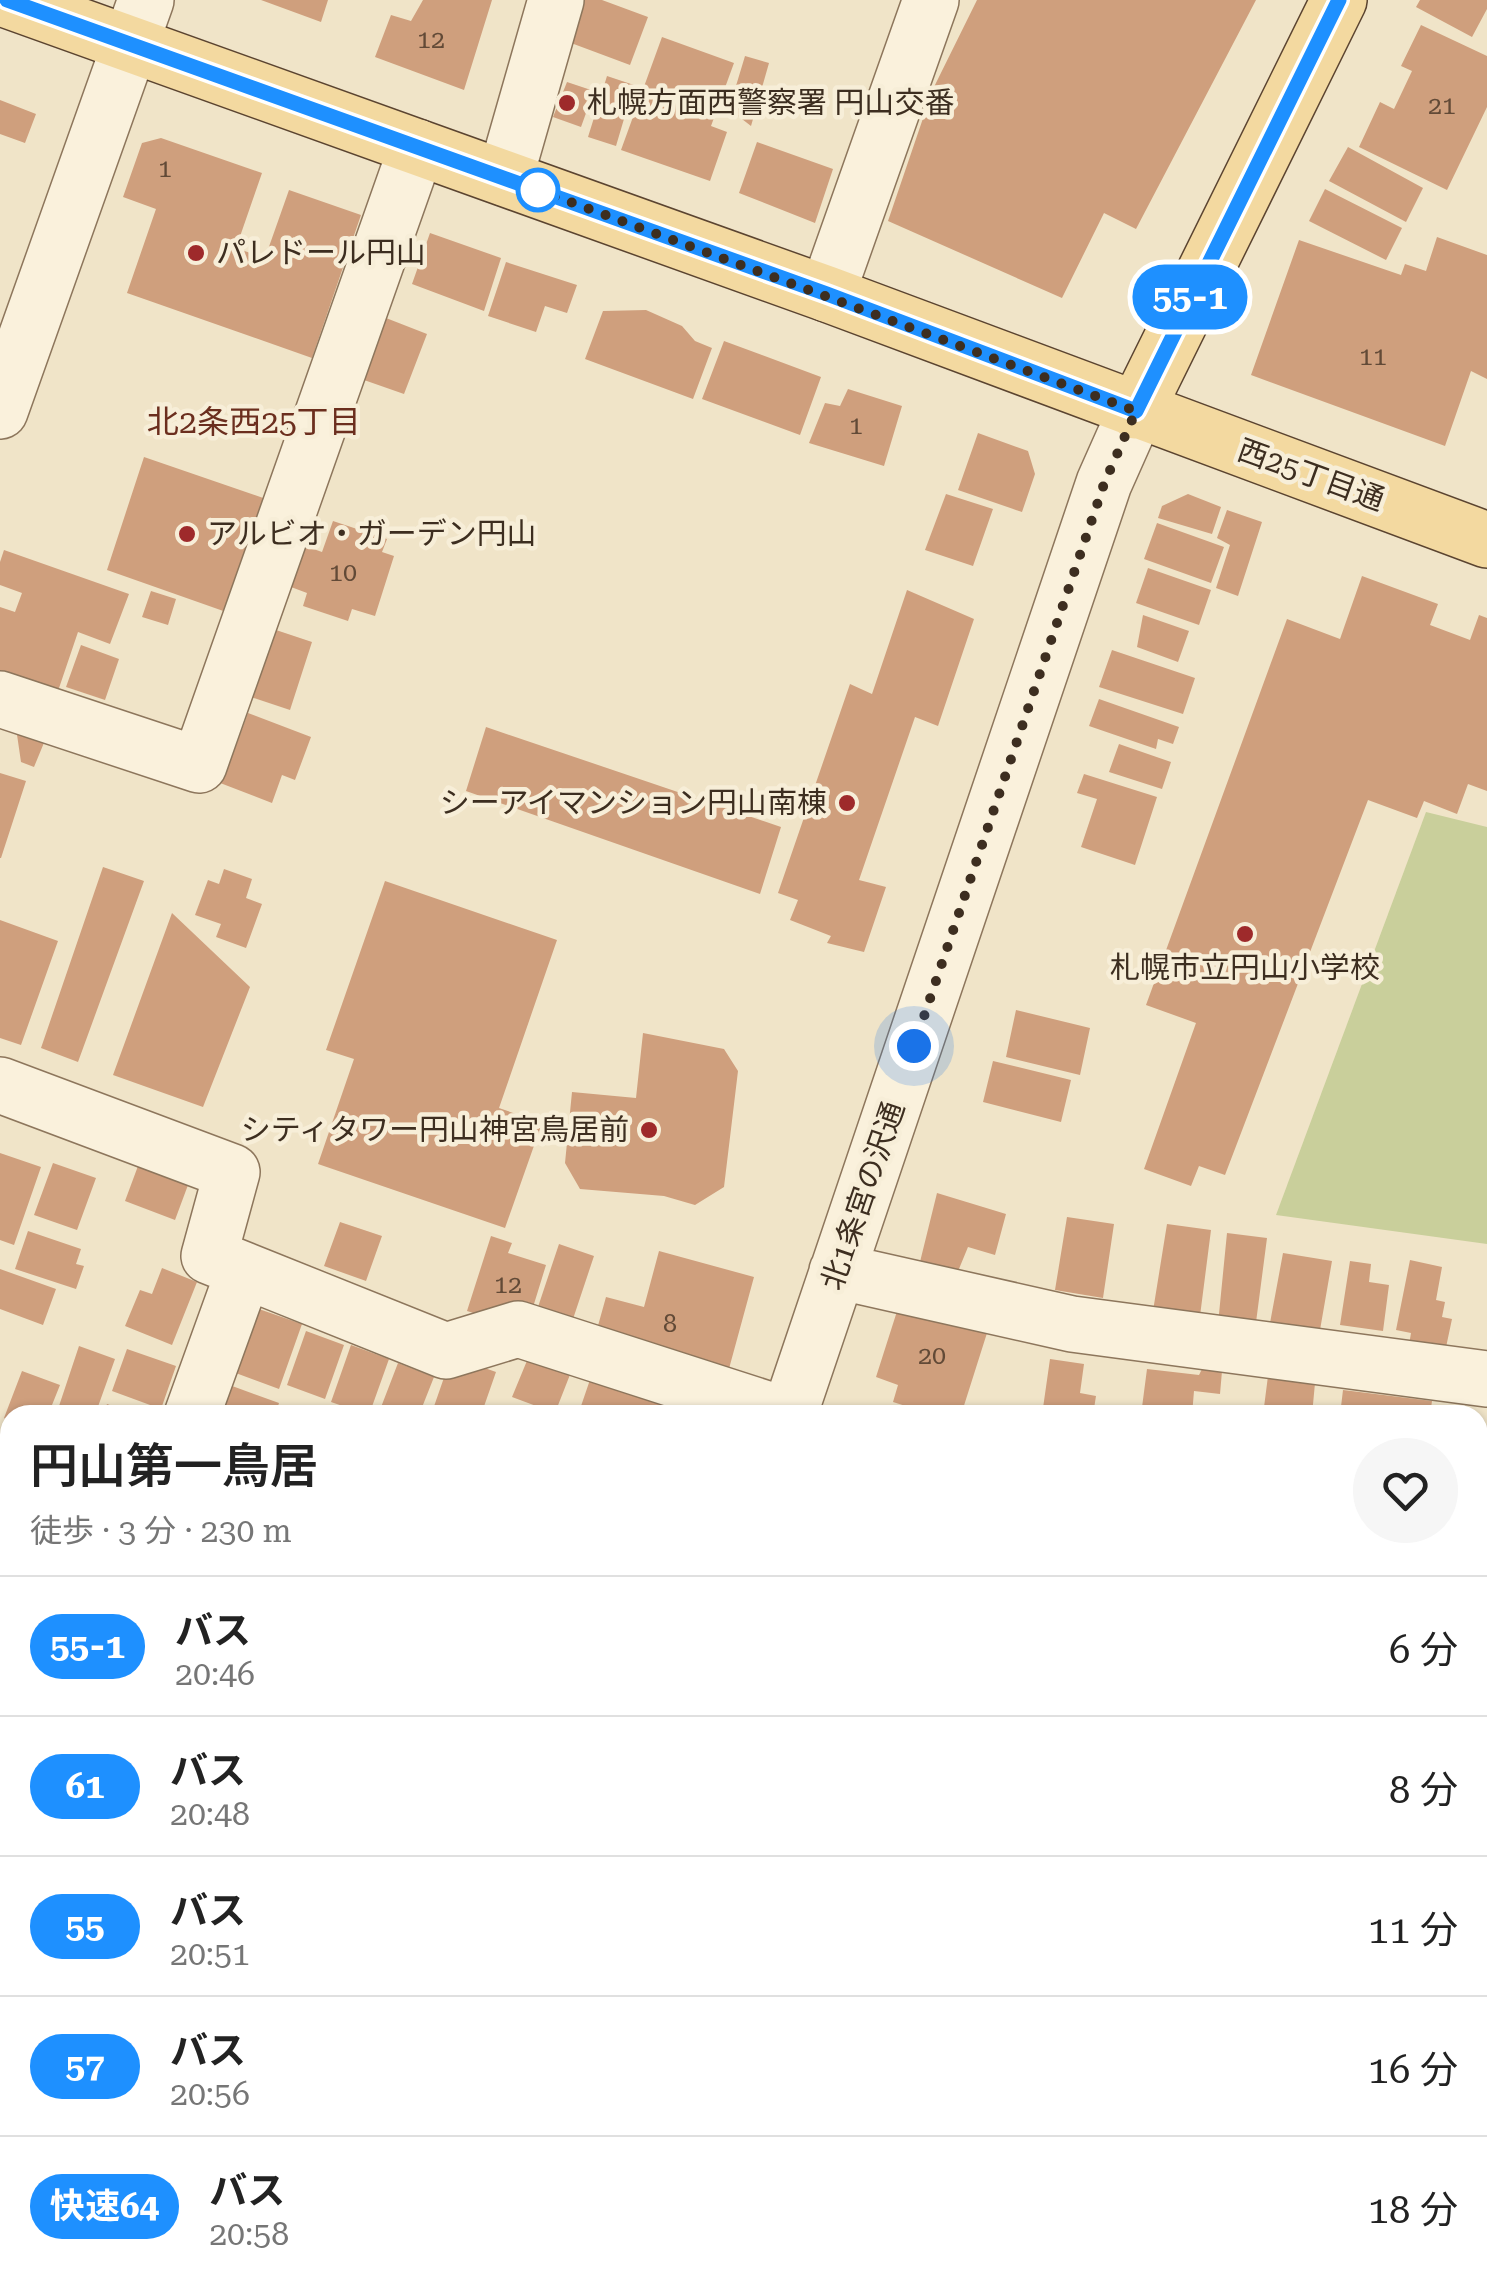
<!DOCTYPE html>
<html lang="ja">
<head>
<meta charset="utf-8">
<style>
  :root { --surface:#fff; --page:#f6f6f6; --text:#222; --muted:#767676; --line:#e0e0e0 }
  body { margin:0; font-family:"Roboto Serif","Noto Sans JP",serif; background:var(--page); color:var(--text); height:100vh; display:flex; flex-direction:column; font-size:38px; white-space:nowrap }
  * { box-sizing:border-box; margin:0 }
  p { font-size:32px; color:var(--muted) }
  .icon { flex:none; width:55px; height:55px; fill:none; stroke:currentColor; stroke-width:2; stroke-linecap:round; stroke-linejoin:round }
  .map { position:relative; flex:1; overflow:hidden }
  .details { position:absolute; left:0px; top:1405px; width:1488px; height:890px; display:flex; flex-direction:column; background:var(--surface); border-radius:30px 30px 0 0; box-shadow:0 2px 8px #0004 }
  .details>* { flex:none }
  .badge { padding:0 20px; border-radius:32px; font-size:35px; line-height:65px }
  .you { position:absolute; width:50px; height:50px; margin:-25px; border:8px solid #fff; border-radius:50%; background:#1a73e8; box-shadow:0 0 0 15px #1a73e833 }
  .map>.badge { position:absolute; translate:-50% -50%; box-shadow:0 0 0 5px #fff }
  .round { display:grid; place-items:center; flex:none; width:105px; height:105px; border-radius:52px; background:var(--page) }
  .summary { display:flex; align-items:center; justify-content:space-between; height:170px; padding:0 30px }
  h1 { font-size:48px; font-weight:600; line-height:75px }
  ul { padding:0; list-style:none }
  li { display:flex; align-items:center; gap:30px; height:140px; padding:0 30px; border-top:2px solid var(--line) }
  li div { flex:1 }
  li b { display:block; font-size:38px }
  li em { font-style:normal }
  li .badge { min-width:110px; font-weight:700; text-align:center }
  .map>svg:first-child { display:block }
  .green { fill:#c9cf9b }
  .building { fill:#cf9f7d }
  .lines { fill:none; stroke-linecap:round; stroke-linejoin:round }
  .minor-casing { stroke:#8d765c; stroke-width:58 }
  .major-casing { stroke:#5b4430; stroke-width:58 }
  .minor { stroke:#faf1dc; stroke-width:55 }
  .major { stroke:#f3d9a0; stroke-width:55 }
  .line-casing { stroke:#fff; stroke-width:22 }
  .line { stroke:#1e90ff; stroke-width:15 }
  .walk { stroke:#3d2e20; stroke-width:10; stroke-dasharray:0 18 }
  .poi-dot { fill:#9e2a2b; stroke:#f7eed8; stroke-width:4 }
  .stop-dot { fill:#fff; stroke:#1e90ff; stroke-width:5 }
  .labels { text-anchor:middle; stroke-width:9; stroke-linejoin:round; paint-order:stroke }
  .number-label { font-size:25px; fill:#624a37 }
  .poi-label { font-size:30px; fill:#3d2e20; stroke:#f7eed8; text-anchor:start }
  .street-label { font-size:30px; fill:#3d2e20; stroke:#f7eed8 }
  .neighbourhood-label { font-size:32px; fill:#6b2e1e; stroke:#f7eed8 }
</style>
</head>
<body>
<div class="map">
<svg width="1487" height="2295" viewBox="0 0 1487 2295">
  <rect width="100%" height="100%" fill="#f0e4c8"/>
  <!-- green -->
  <path class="green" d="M1426 812 1487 827V1244L1276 1215Z"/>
  <!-- building -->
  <path class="building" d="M261 0H328L321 22Z
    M423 0H492L464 90 375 57 391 15 411 21Z
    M578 0H602L648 17 630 65 563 40Z
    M977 0H1256L1136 229 1104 213 1062 298 888 221 933 89Z
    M1420 0H1487V9L1472 37 1416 7Z
    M1421 25 1487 56V107L1447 190 1359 147 1380 102 1394 109 1412 71 1401 66Z
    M662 37 734 63 711 126 727 132 710 181 621 150Z
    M745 56 769 63 751 126 729 109Z
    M607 76 634 85 616 146 588 137Z
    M567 82 594 91 581 127 553 117Z
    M0 100 36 114 25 143 0 134Z
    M161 138 262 173 236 248 265 258 289 190 361 215 312 358 127 293 156 209 123 197 142 143Z
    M757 142 833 169 815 223 739 193Z
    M1348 147 1423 188 1406 222 1329 181Z
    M1325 189 1402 228 1386 260 1309 221Z
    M430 233 501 258 484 311 412 284Z
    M1437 237 1487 255V379L1471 371 1445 446 1251 375 1299 240 1401 275 1405 264 1426 271Z
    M506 262 577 285 567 313 545 306 536 332 488 316Z
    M646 310 682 326 695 341 712 348 693 399 585 359 603 311Z
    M386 318 427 334 404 394 364 380Z
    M724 341 821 377 800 435 702 399Z
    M848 389 902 406 884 466 809 443 825 403 840 406Z
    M978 433 1028 451 1035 474 1022 512 958 490Z
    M144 457 266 499 229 613 107 570Z
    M946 494 993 509 973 566 925 550Z
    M1188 494 1221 507 1212 534 1158 518 1162 506Z
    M1227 510 1262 522 1238 596 1216 588 1230 545 1217 538Z
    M333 521 387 539 382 552 394 556 375 616 352 609 348 621 303 606 307 593 291 587 305 546 322 552Z
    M1157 523 1224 547 1211 583 1144 559Z
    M4 550 129 594 110 644 78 632 58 691 0 670V607L15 612 22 593 0 585V562Z
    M1148 568 1211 590 1199 625 1136 603Z
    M1362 576 1438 604 1430 625 1470 640 1479 615 1487 618V791L1468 784 1457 814 1424 801 1417 818 1368 800 1225 1175 1199 1166 1191 1186 1144 1169 1196 1023 1146 1005 1287 619 1340 639Z
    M907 590 974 619 938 726 915 717 859 880 886 887 864 952 827 943 831 936 790 920 798 900 778 893 850 684 872 694Z
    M151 591 176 599 168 625 142 617Z
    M1143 615 1189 631 1178 662 1137 647Z
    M270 628 312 642 290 710 248 696Z
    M81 645 119 659 105 700 66 687Z
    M1112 650 1195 678 1183 714 1099 687Z
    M1099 699 1179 727 1173 744 1158 739 1156 749 1089 726Z
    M248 713 311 737 295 780 282 775 272 803 215 781 223 760 230 762Z
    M15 721 48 733 34 767 21 762Z
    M486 727 781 827 760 894 466 791Z
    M1119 744 1171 762 1162 789 1109 772Z
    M0 773 26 781 1 858H0Z
    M1084 774 1157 797 1135 865 1081 847 1097 799 1077 793Z
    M103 867 144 881 78 1062 41 1048Z
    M224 869 252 879 246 898 262 904 246 948 216 937 221 924 195 915 208 880 219 884Z
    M385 881 557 940 499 1108 542 1123 505 1228 318 1164 354 1059 326 1050Z
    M172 913 250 987 203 1107 113 1075Z
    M0 920 58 941 21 1045 0 1038Z
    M1016 1010 1090 1028 1080 1075 1006 1057Z
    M643 1033 724 1049 738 1071 724 1187 695 1205 664 1196 580 1189 565 1163 572 1092 636 1098Z
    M993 1061 1071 1080 1061 1122 983 1102Z
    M0 1153 41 1167 14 1245 0 1240Z
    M53 1163 96 1178 77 1230 34 1215Z
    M138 1166 188 1185 175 1220 125 1201Z
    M937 1193 1006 1214 995 1255 968 1247 954 1281 918 1270Z
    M1067 1217 1114 1224 1103 1298 1055 1290Z
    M340 1222 382 1236 366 1281 324 1266Z
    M1167 1224 1211 1230 1200 1316 1153 1311Z
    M28 1231 81 1249 76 1264 84 1266 76 1289 15 1269Z
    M1227 1233 1267 1238 1255 1330 1218 1324Z
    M491 1236 512 1243 508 1253 546 1265 534 1304 509 1303 504 1311 483 1316 467 1311Z
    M559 1244 594 1256 571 1325 536 1313Z
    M659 1251 754 1277 727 1376 594 1340 606 1297 644 1307Z
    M1283 1253 1332 1261 1320 1330 1270 1323Z
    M1410 1260 1442 1267 1436 1300 1445 1302 1442 1317 1452 1319 1445 1352 1409 1345 1411 1333 1396 1330Z
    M1350 1261 1371 1264 1369 1282 1389 1285 1383 1331 1340 1325Z
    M162 1268 197 1282 172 1345 125 1326 140 1290 152 1294Z
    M0 1269 56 1289 43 1325 0 1309Z
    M899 1305 987 1333 961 1415H934L893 1402 898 1385 876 1377Z
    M256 1308 302 1324 279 1389 233 1372Z
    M306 1331 344 1345 325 1399 287 1385Z
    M351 1345 389 1359 369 1415 331 1402Z
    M79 1346 115 1359 95 1415H77L58 1409Z
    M127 1349 176 1366 161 1409 112 1391Z
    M531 1351 573 1367 555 1413 512 1397Z
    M1050 1359 1084 1364 1080 1393 1096 1396 1093 1415H1042Z
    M465 1361 496 1372 481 1415H431L447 1369Z
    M398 1363 434 1377 419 1415H378Z
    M1205 1363 1222 1371 1220 1394 1194 1391 1192 1415H1141L1147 1369 1199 1375Z
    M594 1368 697 1404 693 1415H598L580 1409Z
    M22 1371 60 1385 48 1415H10V1421L4 1418Z
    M1268 1376 1315 1383 1312 1415H1263Z
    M224 1383 279 1403 275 1415H212Z
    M1343 1390 1432 1401 1430 1415H1340Z
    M107 1404 136 1415H103Z
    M1483 1426 1487 1427V1500L1478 1499V1455Z
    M1478 1538 1487 1541 1486 1599 1478 1597Z
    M1478 1632 1487 1635V1653L1478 1680Z
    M0 1655 10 1658V1738L0 1735Z
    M1487 1767V1922L1478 1926V1772Z
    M0 1804 10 1808V1858L0 1884Z
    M0 2055 10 2058V2104L0 2100Z
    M1478 2059 1487 2062 1478 2096Z
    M0 2283 31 2295H0Z
    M590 2285H698L695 2295H598L587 2291Z
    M920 2285H964L961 2295H935L919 2289Z
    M987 2285H1038L1035 2295H983Z
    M1208 2285H1229L1225 2295 1205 2291Z
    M1365 2285H1417L1413 2295H1392Z"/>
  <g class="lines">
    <!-- minor casing -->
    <g class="minor-casing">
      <path id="minor" d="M505 178 556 0
        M827 294 931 0
        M0 411 146 0
        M0 699 199 765 417 147
        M0 1085 232 1172 209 1256 446 1351 518 1329 785 1415
        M837 1271 1072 1324 1487 1379
        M192 1415 244 1271
        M789 1415 1104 483 1136 411
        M0 1465 10 1468
        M0 1781 10 1785
        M1478 2007 1487 2010
        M0 2158 10 2162
        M0 2221 10 2225
        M177 2285 205 2295
        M343 2285 370 2295
        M754 2285 784 2295
        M1137 2285 1166 2295
        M490 2295 494 2285
        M823 2295 827 2285
        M1256 2295 1259 2285"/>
    </g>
    <!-- major casing -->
    <g class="major-casing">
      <path id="major" d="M7 0 827 294 1487 540
        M1136 411 1339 0"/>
    </g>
    <!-- minor -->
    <use href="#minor" class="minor"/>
    <!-- major -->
    <use href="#major" class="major"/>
  </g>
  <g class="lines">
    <!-- line casing -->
    <g class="line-casing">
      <path id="line" d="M7 0 827 294 1136 411 1339 0"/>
    </g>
    <!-- line -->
    <use href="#line" class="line"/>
    <!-- walk -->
    <path class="walk" d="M538 190 1136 411 1104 484 914 1046"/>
  </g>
  <!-- markers -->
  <g class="poi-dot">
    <circle cx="567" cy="103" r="10"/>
    <circle cx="196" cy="253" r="10"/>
    <circle cx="187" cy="534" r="10"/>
    <circle cx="847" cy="803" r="10"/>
    <circle cx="1245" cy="934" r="10"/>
    <circle cx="649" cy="1130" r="10"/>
  </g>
  <circle class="stop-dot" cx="538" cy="190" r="20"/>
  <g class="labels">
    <!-- number labels -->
    <g class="number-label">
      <text x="431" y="48">12</text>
      <text x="1442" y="114">21</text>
      <text x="165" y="177">1</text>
      <text x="1373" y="365">11</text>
      <text x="856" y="434">1</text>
      <text x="343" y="581">10</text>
      <text x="508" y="1293">12</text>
      <text x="670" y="1332">8</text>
      <text x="932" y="1364">20</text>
    </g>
    <!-- poi labels -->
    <g class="poi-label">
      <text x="587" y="113">札幌方面西警察署 円山交番</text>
      <text x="216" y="263">パレドール円山</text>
      <text x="207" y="544">アルビオ・ガーデン円山</text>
      <text x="827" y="813" text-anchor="end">シーアイマンション円山南棟</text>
      <text x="1245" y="978" text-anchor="middle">札幌市立円山小学校</text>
      <text x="629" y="1140" text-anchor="end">シティタワー円山神宮鳥居前</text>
    </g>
    <!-- street labels -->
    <g class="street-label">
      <text transform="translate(1311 475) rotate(20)" y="10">西25丁目通</text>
      <text transform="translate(863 1196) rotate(-71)" y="10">北1条宮の沢通</text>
    </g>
    <!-- neighbourhood labels -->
    <g class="neighbourhood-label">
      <text x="254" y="433">北2条西25丁目</text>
    </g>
  </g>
</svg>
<div class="you" style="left:914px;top:1046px"></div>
<b class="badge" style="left:1190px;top:297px;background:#1e90ff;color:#fff">55-1</b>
<section class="details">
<div class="summary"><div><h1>円山第一鳥居</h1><p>徒歩 · 3 分 · 230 m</p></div><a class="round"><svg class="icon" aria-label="heart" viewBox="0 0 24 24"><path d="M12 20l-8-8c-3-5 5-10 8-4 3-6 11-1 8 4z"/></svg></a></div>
<ul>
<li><span class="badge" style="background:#1e90ff;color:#fff">55-1</span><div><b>バス</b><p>20:46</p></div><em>6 分</em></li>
<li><span class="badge" style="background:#1e90ff;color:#fff">61</span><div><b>バス</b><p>20:48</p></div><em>8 分</em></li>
<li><span class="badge" style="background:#1e90ff;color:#fff">55</span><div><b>バス</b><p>20:51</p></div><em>11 分</em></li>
<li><span class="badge" style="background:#1e90ff;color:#fff">57</span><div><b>バス</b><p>20:56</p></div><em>16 分</em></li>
<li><span class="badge" style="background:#1e90ff;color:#fff">快速64</span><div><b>バス</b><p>20:58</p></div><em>18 分</em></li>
</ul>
</section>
</div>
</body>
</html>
